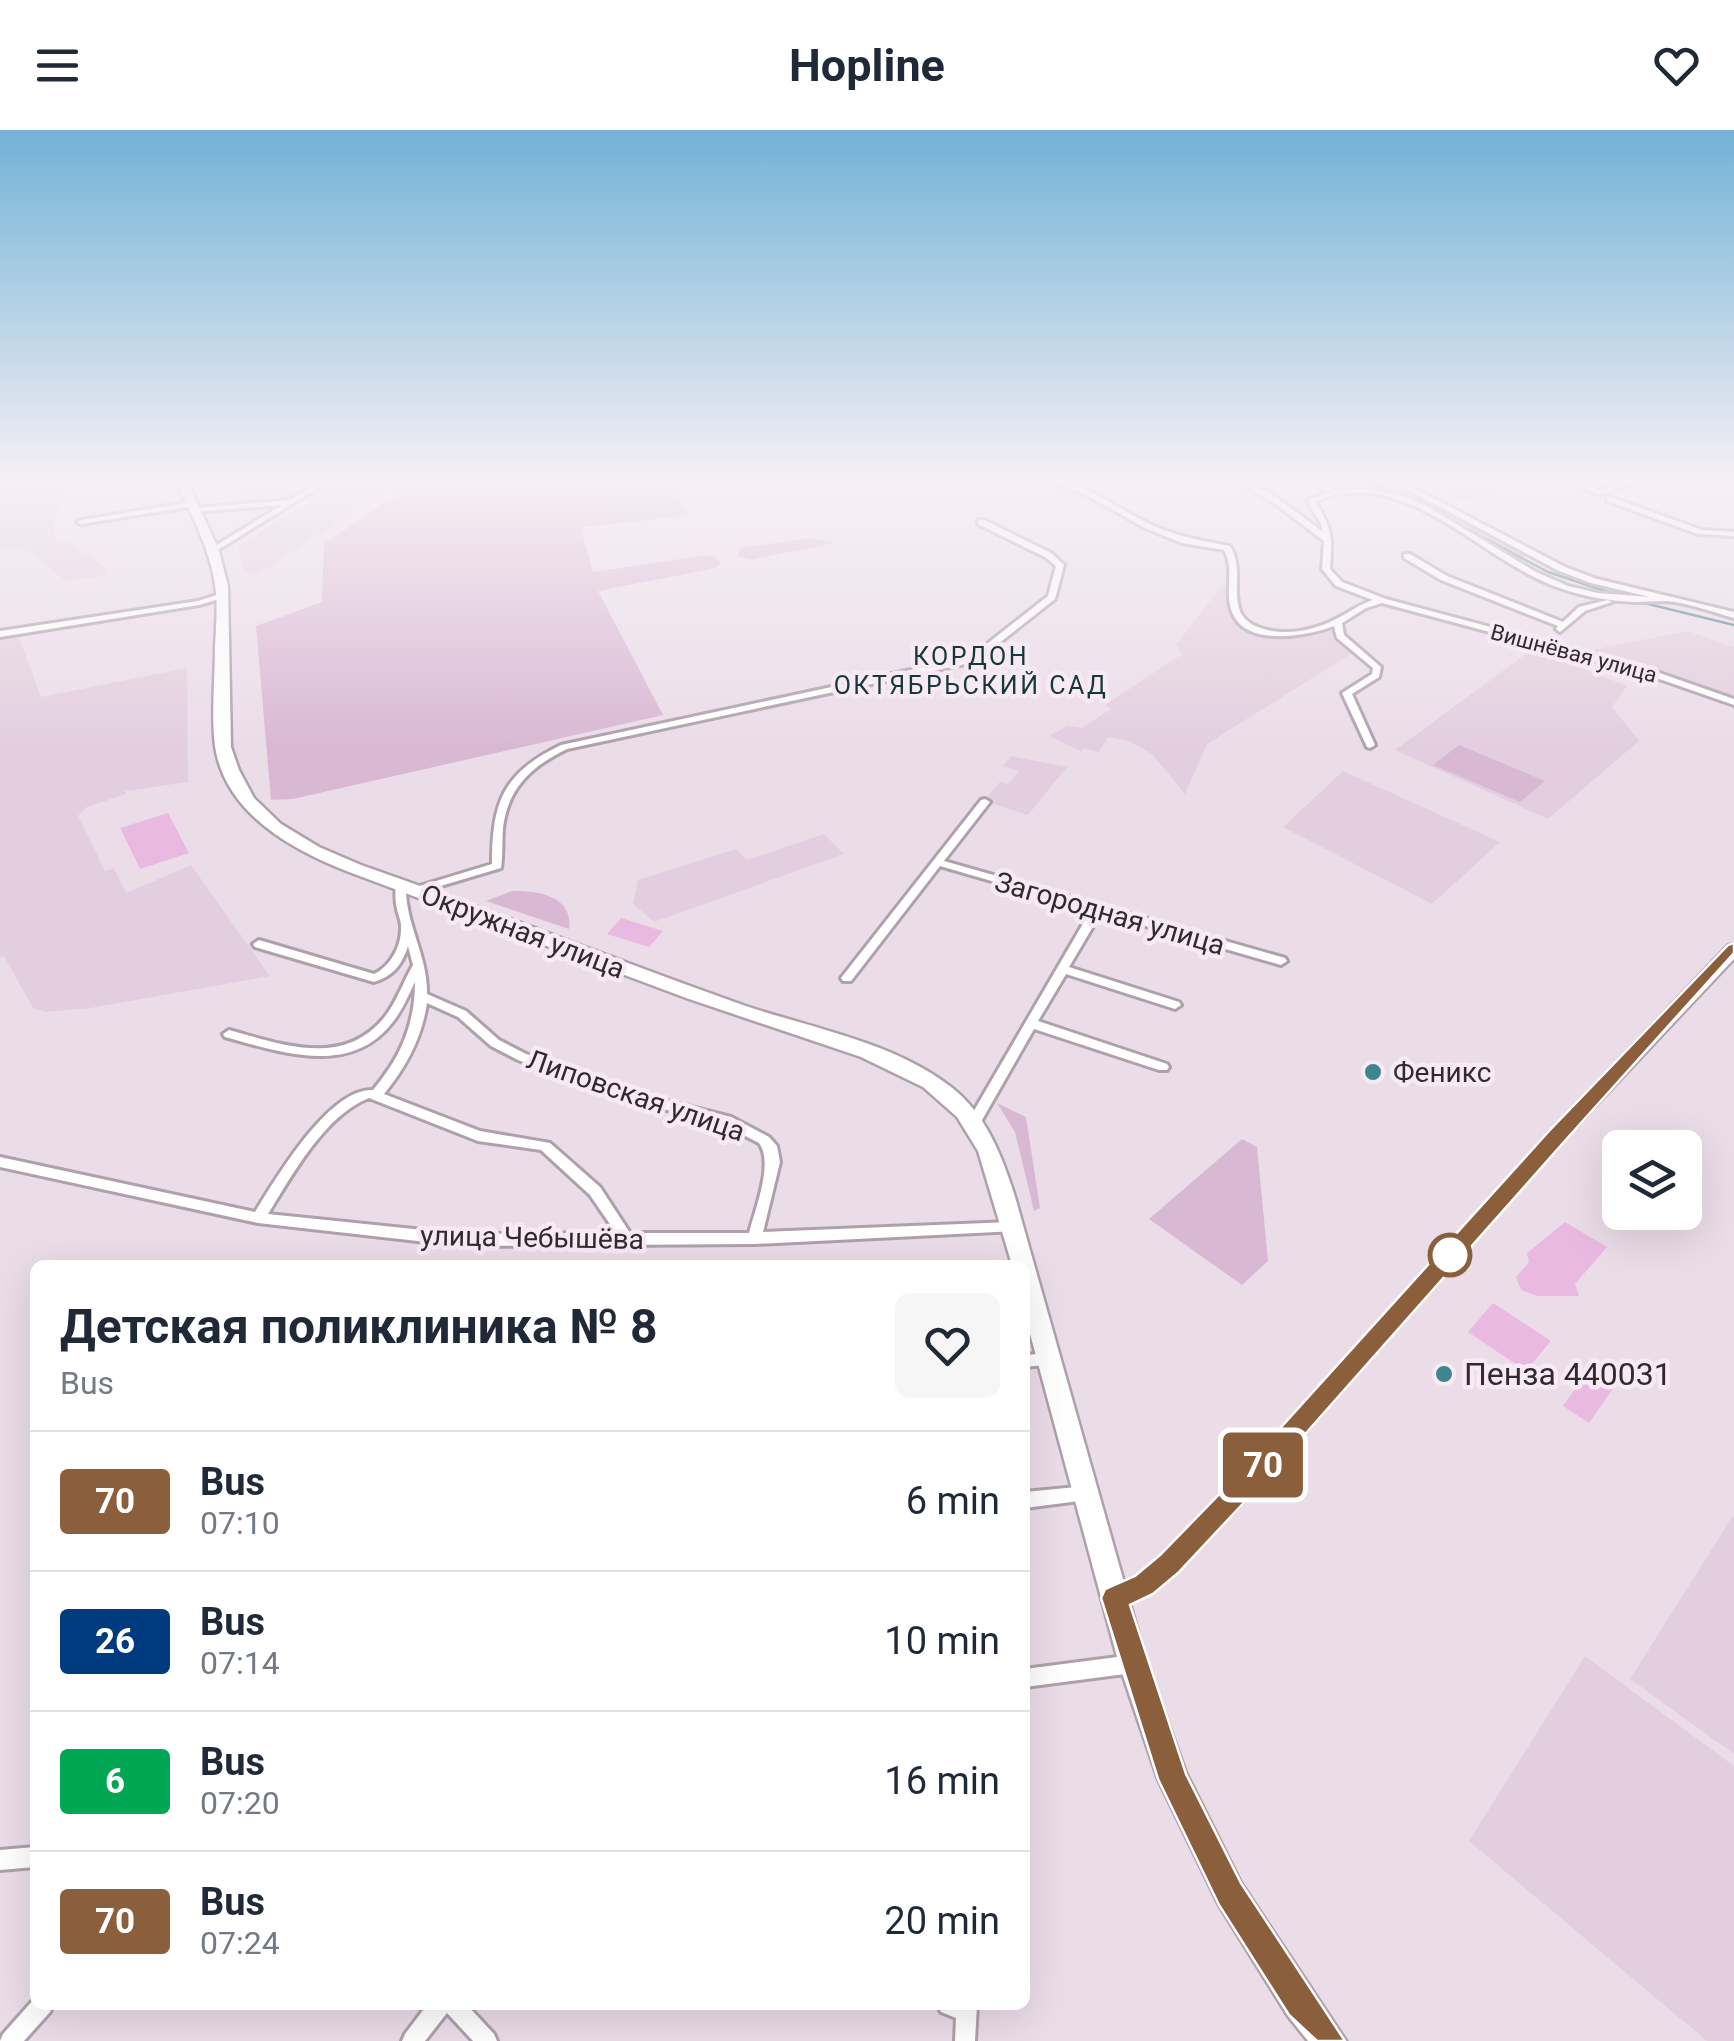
<!DOCTYPE html>
<html lang="en">
<head>
<meta charset="utf-8">
<style>
  :root { --surface:#fff; --page:#f6f6f7; --text:#1f2937; --muted:#747a83; --line:#e0e1e3 }
  body { margin:0; font-family:Roboto,sans-serif; background:var(--page); color:var(--text); height:100vh; display:flex; flex-direction:column; font-size:38px; white-space:nowrap }
  * { box-sizing:border-box; margin:0 }
  p { font-size:32px; color:var(--muted) }
  .icon { flex:none; width:55px; height:55px; fill:none; stroke:currentColor; stroke-width:2; stroke-linecap:round; stroke-linejoin:round }
  .map { position:relative; flex:1; overflow:hidden }
  .panel { position:absolute; left:30px; top:1130px; width:1000px; height:750px; display:flex; flex-direction:column; background:var(--surface); border-radius:15px; box-shadow:0 10px 40px #0002 }
  .panel>* { flex:none }
  .badge { padding:0 20px; border-radius:8px; font-size:35px; line-height:65px }
  .buttons { position:absolute; left:1602px; top:1000px; display:grid; gap:20px }
  .buttons a { display:grid; place-items:center; width:100px; height:100px; border-radius:15px; background:var(--surface); box-shadow:0 10px 40px #0002; font-size:50px }
  .map>.badge { position:absolute; translate:-50% -50%; box-shadow:0 0 0 5px #fff }
  .round { display:grid; place-items:center; flex:none; width:105px; height:105px; border-radius:15px; background:var(--page) }
  .headline { display:flex; align-items:center; justify-content:space-between; height:170px; padding:0 30px }
  h1 { font-size:48px; font-weight:700; line-height:75px }
  ul { padding:0; list-style:none }
  li { display:flex; align-items:center; gap:30px; height:140px; padding:0 30px; border-top:2px solid var(--line) }
  li div { flex:1 }
  li b { display:block; font-size:38px }
  li em { font-style:normal }
  li .badge { min-width:110px; font-weight:700; text-align:center }
  header { display:flex; justify-content:space-between; align-items:center; height:130px; padding:0 30px; background:var(--surface); font-size:45px; font-weight:700 }
  .map>svg:first-child { display:block }
  .built { fill:#e3cedf }
  .green { fill:#d9b8d3 }
  .lines { fill:none; stroke-linecap:round; stroke-linejoin:round }
  .stream { stroke:#538791; stroke-width:2.5 }
  .building { fill:#eab9e1 }
  .minor-casing { stroke:#afa1ac; stroke-width:6 }
  .secondary-casing { stroke:#afa1ac; stroke-width:4 }
  .primary-casing { stroke:#afa1ac; stroke-width:5 }
  .minor { fill:#fff; fill-rule:evenodd }
  .secondary { fill:#fff; fill-rule:evenodd }
  .primary { fill:#fff; fill-rule:evenodd }
  .line { fill:#8b5e3c; stroke:#fff; stroke-width:2.5 }
  .poi-dot { fill:#3f8590; stroke:#f8eaf5; stroke-width:4 }
  .stop-dot { fill:#fff; stroke:#8b5e3c; stroke-width:5 }
  .labels { text-anchor:middle; stroke-width:9; stroke-linejoin:round; paint-order:stroke }
  .far-street-label { font-size:22px; fill:#312b30; stroke:#f8eaf5 }
  .far-neighbourhood-label { font-size:25px; letter-spacing:2.5px; fill:#16383d; stroke:#f8eaf5 }
  .street-label { font-size:28px; fill:#312b30; stroke:#f8eaf5 }
  .poi-label { font-size:28px; fill:#312b30; stroke:#f8eaf5; text-anchor:start }
  .near-poi-label { font-size:32px; fill:#312b30; stroke:#f8eaf5; text-anchor:start }
</style>
</head>
<body>
<header><svg class="icon" aria-label="menu" viewBox="0 0 24 24"><path d="M4 6h16M4 12h16M4 18h16"/></svg>Hopline<svg class="icon" aria-label="heart" viewBox="0 0 24 24"><path d="M12 20l-8-8c-3-5 5-10 8-4 3-6 11-1 8 4z"/></svg></header>
<div class="map">
<svg width="1734" height="1911" viewBox="0 0 1734 1911">
  <rect width="100%" height="100%" fill="#ebdde8"/>
  <!-- built -->
  <path class="built" d="M0 348H69L54 392 56 413H72L107 439 105 446 66 451 26 419H0Z
    M236 348H320L282 369 244 368Z
    M347 348H405L257 445 243 440 238 416Z
    M1222 455 1227 456V467L1236 487 1274 506H1294L1336 495 1338 506 1354 522 1207 614 1185 664 1152 624 1129 611 1108 607 1099 622 1083 618 1081 621 1049 606 1067 596 1082 598 1111 579 1105 575 1182 524 1176 515Z
    M1688 501 1734 517V568L1586 521Z
    M19 507 41 567 187 538 188 652 125 661 126 664 87 677 78 686 105 741 114 738 126 763 191 735 270 846 91 878 46 882 33 878 4 826 0 827V510Z
    M1533 519 1627 556 1612 577 1639 611 1548 689 1395 620Z
    M1011 626 1067 637 1028 685 990 673 992 670 986 668 1000 652 1008 654 1019 641 1003 636Z
    M1343 641 1500 712 1432 774 1283 697Z
    M824 704 844 724 654 792 633 774 638 750 736 719 747 730Z
    M1734 1384V1624L1630 1549Z
    M1585 1526 1734 1636V1911H1707L1469 1711Z"/>
  <!-- green -->
  <path class="green" d="M421 348H663L690 385 585 397 582 403 593 442 701 426H714L721 433 716 438 598 461 663 585 293 669 271 670 256 496 322 472 324 414Z
    M1426 348H1551L1564 356C1538 368 1530 354 1509 356 1483 359 1483 376 1448 366L1456 359Z
    M1398 360 1454 384 1527 426 1521 428 1523 431 1515 432 1451 389 1394 362Z
    M813 408 835 413 749 430 738 426 740 418Z
    M1459 615 1545 651 1520 672 1433 635Z
    M512 761C537 760 574 766 569 799L486 771Z
    M997 973 1026 987 1040 1078 1034 1081 1015 1002Z
    M1242 1009 1257 1017 1268 1131 1242 1155 1149 1089Z"/>
  <g class="lines">
    <!-- stream -->
    <path class="stream" d="M1356 348 1386 358
      M1396 361 1548 442 1617 465
      M1636 471 1734 495"/>
  </g>
  <!-- building -->
  <path class="building" d="M168 683 189 723 140 739 120 698Z
    M621 788 663 801 649 817 607 804Z
    M1565 1092 1607 1117 1575 1154 1579 1166H1537L1521 1160 1516 1147 1529 1132 1527 1123Z
    M1493 1173 1551 1211 1526 1241 1468 1202Z
    M1591 1236 1617 1253 1589 1293 1563 1276Z"/>
  <g class="lines">
    <!-- minor casing -->
    <g class="minor-casing">
      <path id="minor" d="M325 348H334L213 423 209 421 210 419 282 375 195 382 191 380 195 378 289 370Z
        M1039 348C1080 347 1118 380 1154 396 1179 407 1203 411 1230 416 1243 439 1233 455 1239 478 1242 489 1251 495 1261 498 1286 507 1316 500 1338 488 1350 482 1360 474 1373 470L1336 456 1322 439 1324 411 1277 375 1232 348C1256 348 1302 387 1323 402L1321 394 1307 370 1329 363 1302 348H1310L1337 361 1372 359 1403 366 1430 378 1536 442 1568 456 1598 463 1650 467 1591 453 1559 441 1386 348H1395L1565 437 1597 449 1734 482V488C1712 482 1689 473 1667 471 1656 471 1646 472 1636 472 1610 471 1584 467 1560 458 1488 434 1425 355 1345 363 1335 364 1325 368 1315 371 1333 401 1332 405 1330 439L1342 452 1386 469 1651 540 1734 569V575L1645 544 1382 473 1366 478 1342 493 1344 505 1381 537 1379 547 1352 564 1375 615 1370 618 1367 617 1342 563 1372 544 1373 538 1337 508 1334 496C1305 507 1238 519 1230 475 1226 456 1234 438 1224 420L1182 413 1145 398 1086 365Z
        M1564 348H1573L1599 360 1638 348H1648L1599 365Z
        M1610 367 1702 400 1734 402V406L1698 404 1607 371V367Z
        M192 372 196 374 195 376 81 394 77 392 81 390Z
        M978 390H984L1051 423 1064 435 1055 469 984 525 965 534 567 619C532 636 508 657 503 698 502 711 503 725 501 738L417 763 412 760 413 758 492 734C492 672 503 643 561 615L962 529 978 521 1048 466 1056 436 1045 427 978 394Z
        M1404 424H1410L1447 446 1563 492 1579 477 1608 470 1612 472 1585 481 1560 502 1556 499 1558 496 1441 450 1404 428Z
        M223 463 227 465 226 467 199 475 0 507V501L198 471Z
        M985 669 990 672 944 731 1285 828 1287 831 1281 835 1101 783 1069 837 1179 872 1181 875 1175 879 1066 844 1038 891 1167 934 1169 937 1167 940H1159L1034 899 978 997H968L967 994 968 991 1091 780 940 736 851 851H843L841 848 981 670Z
        M401 751 406 754C404 792 428 825 427 864L466 881 499 910 526 924 635 963 731 987 769 1007 777 1016 780 1032 763 1102 1011 1092 1016 1093 1018 1097 1016 1101 755 1114 462 1116 258 1093 0 1037V1027L255 1082C277 1047 329 958 373 960 400 928 414 897 415 855V852C408 866 402 881 392 893 350 947 280 922 225 907L223 904 229 900C281 914 341 938 383 889 396 874 403 852 413 835L408 816C402 835 393 846 374 852L255 817 253 814 259 810 374 844C391 836 402 815 401 796 401 790 398 785 397 779 395 771 395 763 396 754ZM427 873 458 887 491 916 518 930 629 970 722 994 759 1013C774 1033 755 1079 749 1103H630L600 1057 550 1013 480 1001 384 964C406 937 422 908 427 873ZM369 968 478 1011 541 1020 590 1065 616 1103 462 1104 268 1084C292 1045 325 985 369 968Z
        M1049 1223 1054 1224 1056 1229 1054 1234 1025 1237V1225Z
        M1087 1356 1093 1358 1095 1363 1093 1368 1087 1370 1025 1378V1362Z
        M1133 1525 1139 1528 1142 1534 1139 1540 1133 1543 1025 1557V1539Z
        M35 1717V1737L0 1740V1720Z
        M35 1868V1875H53L50 1882 24 1911H0L3 1904Z
        M427 1875H467L494 1904 497 1911H473L447 1883 425 1911H402L405 1904Z
        M938 1875H977L975 1911H955L956 1888 941 1882Z"/>
    </g>
    <!-- secondary casing -->
    <g class="secondary-casing">
      <path id="secondary" d="M1734 814V829L1561 1013 1253 1362 1177 1442 1152 1463 1114 1480 1106 1476 1102 1468 1106 1460 1136 1447 1161 1426 1237 1348 1549 1003 1728 815Z"/>
    </g>
    <!-- primary casing -->
    <g class="primary-casing">
      <path id="primary" d="M174 348H186L219 421 228 456 231 617 239 640 254 668 281 694 319 717 361 735C488 779 613 829 740 874 809 898 892 911 951 957 986 984 1002 1026 1015 1067L1147 1534 1186 1643 1241 1753 1346 1911H1308L1288 1886 1219 1775 1158 1649 1119 1534 1025 1185V1135H1012L978 1021 957 987 923 957 861 927 689 869 349 742C293 720 225 684 215 616 211 585 215 549 215 517 216 497 218 475 215 455 210 418 190 382 174 348Z"/>
    </g>
    <!-- minor -->
    <use href="#minor" class="minor"/>
    <!-- secondary -->
    <use href="#secondary" class="secondary"/>
    <!-- primary -->
    <use href="#primary" class="primary"/>
  </g>
  <!-- sky -->
  <linearGradient id="sky" x2="0" y2="1"><stop stop-color="#72b2d6"/><stop offset="0.57" stop-color="#f6f0f5"/><stop offset="1" stop-color="#f6f0f5" stop-opacity="0"/></linearGradient>
  <rect width="1734" height="615" fill="url(#sky)"/>
  <!-- line -->
  <path class="line" d="M1734 813V823L1563 1013 1253 1363 1178 1443 1153 1464 1130 1475 1186 1644 1241 1753 1345 1911H1317L1289 1885 1219 1775 1158 1649 1101 1468 1105 1459 1135 1446 1160 1425 1236 1347 1548 1002 1728 815Z"/>
  <!-- markers -->
  <g class="poi-dot">
    <circle cx="1373" cy="942" r="10"/>
    <circle cx="1444" cy="1244" r="10"/>
  </g>
  <circle class="stop-dot" cx="1450" cy="1125" r="20"/>
  <g class="labels">
    <!-- far-street labels -->
    <g class="far-street-label">
      <text transform="translate(1574 523) rotate(15)" y="8">Вишнёвая улица</text>
    </g>
    <!-- far-neighbourhood labels -->
    <g class="far-neighbourhood-label">
      <text x="971" y="535">КОРДОН<tspan x="971" dy="29">ОКТЯБРЬСКИЙ САД</tspan></text>
    </g>
    <!-- street labels -->
    <g class="street-label">
      <text transform="translate(1110 783) rotate(16)" y="10">Загородная улица</text>
      <text transform="translate(523 801) rotate(21)" y="10">Окружная улица</text>
      <text transform="translate(636 965) rotate(19)" y="10">Липовская улица</text>
      <text transform="translate(532 1107) rotate(1)" y="10">улица Чебышёва</text>
    </g>
    <!-- poi labels -->
    <g class="poi-label">
      <text x="1393" y="952">Феникс</text>
    </g>
    <!-- near-poi labels -->
    <g class="near-poi-label">
      <text x="1464" y="1255">Пенза 440031</text>
    </g>
  </g>
</svg>
<div class="buttons">
<a><svg class="icon" aria-label="layers" viewBox="0 0 24 24"><path d="M12 4l9 5-9 5-9-5zM3 14l9 5 9-5"/></svg></a>
</div>
<b class="badge" style="left:1263px;top:1335px;background:#8b5e3c;color:#fff">70</b>
<section class="panel">
<div class="headline"><div><h1>Детская поликлиника № 8</h1><p>Bus</p></div><a class="round"><svg class="icon" aria-label="heart" viewBox="0 0 24 24"><path d="M12 20l-8-8c-3-5 5-10 8-4 3-6 11-1 8 4z"/></svg></a></div>
<ul>
<li><span class="badge" style="background:#8b5e3c;color:#fff">70</span><div><b>Bus</b><p>07:10</p></div><em>6 min</em></li>
<li><span class="badge" style="background:#003b80;color:#fff">26</span><div><b>Bus</b><p>07:14</p></div><em>10 min</em></li>
<li><span class="badge" style="background:#00a651;color:#fff">6</span><div><b>Bus</b><p>07:20</p></div><em>16 min</em></li>
<li><span class="badge" style="background:#8b5e3c;color:#fff">70</span><div><b>Bus</b><p>07:24</p></div><em>20 min</em></li>
</ul>
</section>
</div>
</body>
</html>
